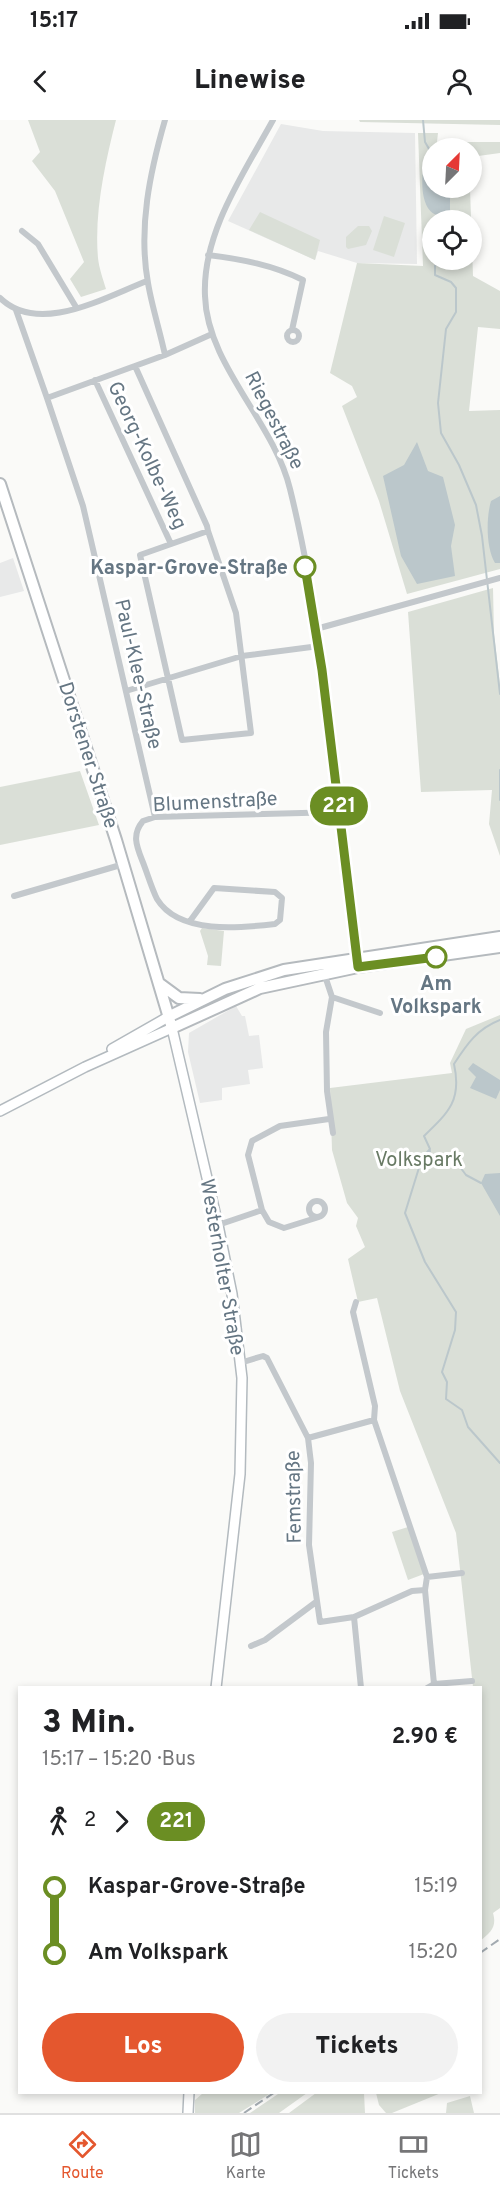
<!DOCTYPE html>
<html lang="de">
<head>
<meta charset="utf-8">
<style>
  :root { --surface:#fff; --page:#f2f2f2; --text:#202124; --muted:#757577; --line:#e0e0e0; --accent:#e4572e }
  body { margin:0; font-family:Overpass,sans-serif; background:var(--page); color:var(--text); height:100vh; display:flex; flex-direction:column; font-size:22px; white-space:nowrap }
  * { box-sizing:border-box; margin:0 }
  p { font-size:20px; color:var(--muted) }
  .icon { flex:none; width:33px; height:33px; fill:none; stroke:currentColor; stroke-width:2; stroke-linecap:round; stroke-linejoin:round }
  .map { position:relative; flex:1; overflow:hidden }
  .panel { position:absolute; left:18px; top:1566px; width:464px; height:408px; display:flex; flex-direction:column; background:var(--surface); border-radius:0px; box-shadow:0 3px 9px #0003 }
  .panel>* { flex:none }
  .badge { padding:0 12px; border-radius:20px; font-size:21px; line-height:39px }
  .needle { width:39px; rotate:24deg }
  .tools { position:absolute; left:422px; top:18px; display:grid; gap:12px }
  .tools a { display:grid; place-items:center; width:60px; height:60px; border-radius:50%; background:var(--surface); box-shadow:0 3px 9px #0003; font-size:30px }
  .map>.badge { position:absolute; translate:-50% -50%; box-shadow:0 0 0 3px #fff }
  .legs { display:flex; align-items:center; gap:9px; height:66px; padding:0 24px; font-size:20px }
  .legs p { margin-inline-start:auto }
  .headline { display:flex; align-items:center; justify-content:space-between; height:102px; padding:0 24px }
  h1 { font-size:33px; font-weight:800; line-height:45px }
  .primary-button { display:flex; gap:12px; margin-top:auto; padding:12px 24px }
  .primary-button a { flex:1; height:69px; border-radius:36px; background:var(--accent); color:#fff; font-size:24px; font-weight:800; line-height:69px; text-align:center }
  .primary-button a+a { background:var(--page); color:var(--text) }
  ul { padding:0 24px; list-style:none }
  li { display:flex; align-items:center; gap:21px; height:66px; font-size:22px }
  li i { display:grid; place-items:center; width:9px; height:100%; margin:0 8px; background:currentColor }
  li i::after { content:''; width:15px; height:15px; margin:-8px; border:4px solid; border-radius:50%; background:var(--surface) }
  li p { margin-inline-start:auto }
  li:first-child i { background:linear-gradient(#0000 50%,currentColor 0) }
  li:last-child i { background:linear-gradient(currentColor 50%,#0000 0) }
  .status { display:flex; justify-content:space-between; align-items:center; height:42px; padding:0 30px; background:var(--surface); direction:ltr }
  .status svg { height:16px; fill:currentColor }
  header { display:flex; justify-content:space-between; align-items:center; height:78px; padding:0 24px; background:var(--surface); font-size:27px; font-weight:800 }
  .menu { display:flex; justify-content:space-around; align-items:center; height:84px; border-top:2px solid var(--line); background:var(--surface); font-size:16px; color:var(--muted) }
  .menu a { display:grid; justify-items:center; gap:3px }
  .menu .current { color:var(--accent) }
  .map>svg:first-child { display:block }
  .built { fill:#e8e9e9 }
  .green { fill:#dadfd7; fill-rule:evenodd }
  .water { fill:#bbc7cb }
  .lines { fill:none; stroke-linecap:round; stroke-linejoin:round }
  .stream { stroke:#bbc7cb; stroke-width:2 }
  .secondary-casing { stroke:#b3babf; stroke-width:12 }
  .primary-casing { stroke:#b5babe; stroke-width:14 }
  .minor { stroke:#c3c8cc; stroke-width:6 }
  .secondary { stroke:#fff; stroke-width:9 }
  .primary { stroke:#fff; stroke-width:10 }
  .rail { stroke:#a2aab0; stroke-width:2; stroke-dasharray:9 4.5; stroke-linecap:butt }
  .line-1-casing { stroke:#fff; stroke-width:14 }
  .line-1 { stroke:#6b8e23; stroke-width:9 }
  .stop-1-dot { fill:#fff; stroke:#6b8e23; stroke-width:3 }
  .labels { text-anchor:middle; stroke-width:6; stroke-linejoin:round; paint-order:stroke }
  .street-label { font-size:20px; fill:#657683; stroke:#fff }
  .stop-label { font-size:20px; font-weight:bold; fill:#657683; stroke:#fff; text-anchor:end }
  .park-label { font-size:20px; fill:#687a64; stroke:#fff }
</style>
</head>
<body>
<div class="status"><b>15:17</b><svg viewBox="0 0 49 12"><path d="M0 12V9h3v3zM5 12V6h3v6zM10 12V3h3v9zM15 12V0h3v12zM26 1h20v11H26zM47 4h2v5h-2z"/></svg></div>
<header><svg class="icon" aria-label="back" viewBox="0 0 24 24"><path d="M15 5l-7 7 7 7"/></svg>Linewise<svg class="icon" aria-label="person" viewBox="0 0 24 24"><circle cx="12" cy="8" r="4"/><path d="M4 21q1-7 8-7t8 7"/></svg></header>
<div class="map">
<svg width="500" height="1993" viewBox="0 0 500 1993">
  <rect width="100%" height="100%" fill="#fafaf8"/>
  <!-- built -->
  <path class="built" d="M281 4 323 11 415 13 417 144 357 143 318 131 315 140 228 101Z
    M13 438 24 471 0 477V443Z
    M236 886 242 896H245L249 916 259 915 263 948 248 950 250 964 222 968V980L200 983 188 932 189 913Z"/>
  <!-- green -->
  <path class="green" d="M28 0H116C105 43 94 93 98 138 99 148 103 159 106 169L81 177 70 159 84 142 55 71 32 41 40 32Z
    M359 0H500V5L360 2Z
    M418 13H438L437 22H500V33L471 37V28H432V68H470L473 156 500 171V209L478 207 469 291 500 290V449L407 474 379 381 342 286 357 277 352 266 330 253 357 143 423 146ZM432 100H471V140H432Z
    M260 92 320 120 315 140 249 110Z
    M384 96 405 103 394 137 373 130Z
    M358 106H369L372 111 366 125 348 129 346 127V117Z
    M493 468 494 514 500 565V736L489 704 492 670 421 672 408 492Z
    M80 651 99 705 0 725V667Z
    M202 808 224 811 221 846 207 845 208 836 200 811Z
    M500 895V1788L493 1793C497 1807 491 1812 480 1821V1568L473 1567 456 1413 400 1271 377 1178 358 1182 348 1139 365 1127 356 1106 358 1098 347 1083 332 1030 330 968 452 953 450 943 466 909Z
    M408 1407 424 1454 408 1460 392 1412Z
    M281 1972 307 1973 279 1993H250Z
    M203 1973V1972L271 1973 239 1993H195V1980Z
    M316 1973H364L365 1993H289Z
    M376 1973V1972L441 1973 392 1993H386L379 1985Z
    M470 1976 474 1993H446L447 1983Z"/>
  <!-- water -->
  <path class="water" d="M431 33 432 68H450V94C418 106 419 53 427 36Z
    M417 322 428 351 443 357 455 405 451 426 455 456 417 464 401 436 383 356 404 345Z
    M500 376V443H495C486 428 486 398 491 381Z
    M473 943 500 960V970L496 979 470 968 476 957 468 949Z
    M500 1053V1096L481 1063 485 1054Z"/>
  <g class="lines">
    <!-- stream -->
    <path class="stream" d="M423 0 425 22 432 34
      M440 140 435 146V155L451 162 456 168V192L446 209 438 283 441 313 459 345 476 385 482 416 500 574
      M500 650V680
      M500 900C477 909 467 924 454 944 462 980 449 992 424 1016L430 1029 422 1038 405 1093 425 1142 456 1192 455 1210 442 1252 447 1262 446 1279 462 1290 468 1307 500 1343
      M430 1031 429 1036 438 1039H454L466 1055 481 1063"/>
    <!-- secondary casing -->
    <g class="secondary-casing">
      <path id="secondary" d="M112 929 168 897
        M0 991 85 947 172 908 218 1105 232 1174 242 1258 240 1354 216 1568
        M188 1993 189 1972"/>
    </g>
    <!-- primary casing -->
    <g class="primary-casing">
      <path id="primary" d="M0 364 116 720 172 908 260 868 358 847 500 827
        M160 864 179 878 200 879
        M168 897 225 869 284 850 500 817"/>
    </g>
    <!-- minor -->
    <path class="minor" d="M165 0C150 52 138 108 148 163 152 187 160 211 165 235
      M273 0C244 53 202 113 205 176 207 245 274 302 290 369 328 523 336 684 357 841
      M22 111 38 124 76 187
      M208 135C241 139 273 145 303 160L292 210
      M0 178C39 216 105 177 147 161
      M16 190 47 278
      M287 216a6 6 0 1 1 12 0a6 6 0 1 1-12 0Z
      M135 246 207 406 208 411 236 493 251 613 182 620 140 435 208 411
      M95 260 171 424
      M316 509 500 458
      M126 571 242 536 319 526
      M155 697 83 386 47 278 165 235 212 214
      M14 776 124 744
      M190 801 214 768 275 772 282 778 280 800 275 804C241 808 179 815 157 779 151 767 147 752 142 740 136 725 132 714 143 701L155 697 340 692
      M324 853 332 877 326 912 327 971 333 1013
      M332 877 380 893
      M309 1089a8 8 0 1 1 16 0a8 8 0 1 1-16 0Z
      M262 1090 269 1102 284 1108 319 1097
      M218 1105 262 1090 248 1035 252 1021 280 1006 329 999
      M240 1243 263 1236 267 1238 308 1318 311 1343 309 1425 320 1502 354 1497
      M374 1300 427 1457 425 1470 434 1564 427 1568
      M308 1318 374 1300 375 1286 353 1192 356 1182
      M427 1457 462 1453
      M251 1526 265 1520 316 1482
      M434 1564 472 1561
      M361 1568 354 1497 412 1471 425 1470"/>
    <!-- secondary -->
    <use href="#secondary" class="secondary"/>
    <!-- primary -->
    <use href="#primary" class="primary"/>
    <!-- rail -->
    <path class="rail" d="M480 1833 500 1819
      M244 1993 275 1972"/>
  </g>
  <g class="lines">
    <!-- line-1 casing -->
    <g class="line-1-casing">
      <path id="line-1" d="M305 447 322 550 358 847 436 837"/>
    </g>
    <!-- line-1 -->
    <use href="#line-1" class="line-1"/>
  </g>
  <!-- markers -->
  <g class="stop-1-dot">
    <circle cx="305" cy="447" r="10"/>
    <circle cx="436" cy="837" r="10"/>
  </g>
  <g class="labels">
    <!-- street labels -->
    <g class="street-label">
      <text transform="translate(275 300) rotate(63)" y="7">Riegestraße</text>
      <text transform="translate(148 335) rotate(65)" y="7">Georg-Kolbe-Weg</text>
      <text transform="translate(139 554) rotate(77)" y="7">Paul-Klee-Straße</text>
      <text transform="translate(89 635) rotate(72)" y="7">Dorstener Straße</text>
      <text transform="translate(215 681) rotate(-3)" y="7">Blumenstraße</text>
      <text transform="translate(223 1147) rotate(80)" y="7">Westerholter Straße</text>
      <text transform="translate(293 1377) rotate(-91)" y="7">Femstraße</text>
    </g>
    <!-- stop labels -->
    <g class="stop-label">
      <text x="288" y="454">Kaspar-Grove-Straße</text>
      <text x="436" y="870" text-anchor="middle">Am<tspan x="436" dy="23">Volkspark</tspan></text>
    </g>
    <!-- park labels -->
    <g class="park-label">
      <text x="419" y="1046">Volkspark</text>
    </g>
  </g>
</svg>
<div class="tools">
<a><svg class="needle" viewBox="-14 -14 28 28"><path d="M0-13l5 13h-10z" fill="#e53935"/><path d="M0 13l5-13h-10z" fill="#757577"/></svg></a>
<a><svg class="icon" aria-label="locate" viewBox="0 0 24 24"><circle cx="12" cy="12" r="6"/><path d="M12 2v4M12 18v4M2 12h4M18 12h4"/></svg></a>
</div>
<b class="badge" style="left:339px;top:686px;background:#6b8e23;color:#fff">221</b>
<section class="panel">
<div class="headline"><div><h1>3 Min.</h1><p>15:17 – 15:20 · Bus</p></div><b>2.90 €</b></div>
<div class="legs"><svg class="icon" aria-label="walk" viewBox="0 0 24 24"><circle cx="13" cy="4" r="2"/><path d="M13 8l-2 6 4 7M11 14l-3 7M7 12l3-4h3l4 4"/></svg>2<svg class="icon" aria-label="forward" viewBox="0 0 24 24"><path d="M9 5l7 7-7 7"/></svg><b class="badge" style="background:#6b8e23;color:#fff">221</b></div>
<ul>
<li><i style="color:#6b8e23"></i><b>Kaspar-Grove-Straße</b><p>15:19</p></li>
<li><i style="color:#6b8e23"></i><b>Am Volkspark</b><p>15:20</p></li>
</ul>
<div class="primary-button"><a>Los</a><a>Tickets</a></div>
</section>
</div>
<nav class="menu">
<a class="current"><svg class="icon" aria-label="directions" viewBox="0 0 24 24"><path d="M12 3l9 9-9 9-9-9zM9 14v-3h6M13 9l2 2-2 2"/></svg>Route</a>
<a><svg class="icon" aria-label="map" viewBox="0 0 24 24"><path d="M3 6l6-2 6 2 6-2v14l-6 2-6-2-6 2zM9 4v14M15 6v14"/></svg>Karte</a>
<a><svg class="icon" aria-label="tickets" viewBox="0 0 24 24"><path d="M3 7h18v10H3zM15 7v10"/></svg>Tickets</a>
</nav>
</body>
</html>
